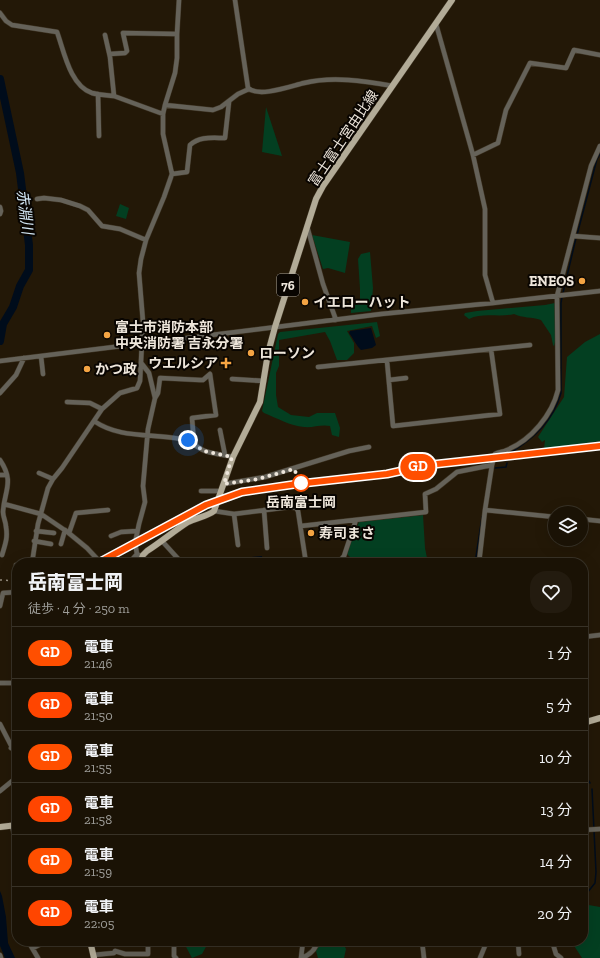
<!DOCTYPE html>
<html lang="ja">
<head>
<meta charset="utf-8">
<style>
  :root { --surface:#1a1205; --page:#231b0f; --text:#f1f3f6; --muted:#9f9e9a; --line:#383227 }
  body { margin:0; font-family:"Zilla Slab","Noto Sans JP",serif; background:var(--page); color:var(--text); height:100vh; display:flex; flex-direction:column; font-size:15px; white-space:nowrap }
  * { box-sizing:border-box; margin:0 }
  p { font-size:13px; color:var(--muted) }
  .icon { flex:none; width:22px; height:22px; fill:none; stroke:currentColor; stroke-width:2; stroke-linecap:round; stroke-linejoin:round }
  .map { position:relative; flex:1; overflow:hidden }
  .side { position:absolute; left:12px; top:558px; width:576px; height:388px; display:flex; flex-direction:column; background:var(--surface); border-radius:16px; box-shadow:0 4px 16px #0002,0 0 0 1px var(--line) }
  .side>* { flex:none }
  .badge { padding:0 8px; border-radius:13px; font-size:14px; line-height:26px }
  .fabs { position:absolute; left:548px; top:506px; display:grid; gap:8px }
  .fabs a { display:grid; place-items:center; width:40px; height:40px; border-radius:50%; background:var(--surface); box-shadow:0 4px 16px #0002,0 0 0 1px var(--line); font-size:20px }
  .you { position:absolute; width:20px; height:20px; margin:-10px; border:3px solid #fff; border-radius:50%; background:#1a73e8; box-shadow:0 0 0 6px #1a73e833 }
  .map>.badge { position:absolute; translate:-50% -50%; box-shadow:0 0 0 2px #fff }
  .round { display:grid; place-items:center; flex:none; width:42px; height:42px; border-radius:16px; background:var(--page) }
  .head { display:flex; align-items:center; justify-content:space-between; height:68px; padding:0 16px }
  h1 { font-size:19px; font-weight:800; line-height:30px }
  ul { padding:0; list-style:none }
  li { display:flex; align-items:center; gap:12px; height:52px; padding:0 16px; border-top:1px solid var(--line) }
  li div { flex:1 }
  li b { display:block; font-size:15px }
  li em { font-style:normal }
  li .badge { min-width:44px; font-weight:700; text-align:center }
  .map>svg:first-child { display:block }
  .green { fill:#033f21 }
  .water { fill:#000c1b }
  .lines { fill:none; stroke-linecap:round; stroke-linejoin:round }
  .stream { stroke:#000c1b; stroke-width:1.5 }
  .river { stroke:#000c1b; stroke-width:8 }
  .minor-casing { stroke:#3f3525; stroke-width:5.5 }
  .major-casing { stroke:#3f3525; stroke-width:7 }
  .minor { stroke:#656259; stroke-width:4.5 }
  .major { stroke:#b2ab97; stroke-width:6 }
  .rail { stroke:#968d7f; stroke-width:1.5; stroke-dasharray:2 4; stroke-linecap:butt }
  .line-casing { stroke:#fff; stroke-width:9 }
  .line { stroke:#ff4f00; stroke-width:6 }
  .walk { stroke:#eee6db; stroke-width:4; stroke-dasharray:0 7.2 }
  .poi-dot { fill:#f4a443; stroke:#090501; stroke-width:1.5 }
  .stop-dot { fill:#fff; stroke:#ff4f00; stroke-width:2 }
  .labels { text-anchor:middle; stroke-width:4; stroke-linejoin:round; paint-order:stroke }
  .shield { fill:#090501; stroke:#a9a29a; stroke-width:1 }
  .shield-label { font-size:13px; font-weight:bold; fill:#eee6db }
  .street-label { font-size:14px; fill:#eee6db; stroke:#090501 }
  .poi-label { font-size:14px; font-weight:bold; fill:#eee6db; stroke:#090501; text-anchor:start }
  .stop-label { font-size:14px; font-weight:bold; fill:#eee6db; stroke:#090501 }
  .water-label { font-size:15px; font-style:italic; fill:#d4e8f6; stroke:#090501 }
</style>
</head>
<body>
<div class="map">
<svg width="600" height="958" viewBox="0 0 600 958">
  <rect width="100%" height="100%" fill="#231807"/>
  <!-- green -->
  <path class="green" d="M266 107 282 156 262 152Z
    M120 204 129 208 126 219 116 216Z
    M312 235 350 242 345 273 328 268 323 269Z
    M370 252 373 288 371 311 351 313V304L360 300V289L358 259 361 254Z
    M555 303V342L554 346 553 345 551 335 541 320C532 317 522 318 514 314 499 318 483 312 469 319L464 315 465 313 477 311 545 305Z
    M377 322 380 336 376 338 372 326 347 331 354 343V353L347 360H337L330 341 325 332 279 340V366L276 373V395L278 407 291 415 309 417 317 413H335L340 428 339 437 332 435 330 426C321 424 313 428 304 427 290 426 277 418 264 413L262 411 278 334 280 332Z
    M600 334V441L544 449 545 440 542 442 538 437 564 397 567 357 585 342Z
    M423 515 425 548 428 563H350L351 558 346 553 359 522Z
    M583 904 600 907V958H582L571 941H583Z
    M187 941H207V945L202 954 192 958 185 945Z
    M318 941H342L346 949 344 958H318L316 951Z"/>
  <!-- water -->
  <path class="water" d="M7 315 5 330 0 344V330Z
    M371 328 376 345 372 348 361 350C357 347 353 338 349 333L350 331Z
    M262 556 263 563H242V558Z
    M0 891 2 896 6 917 8 943 15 958H5L0 946Z"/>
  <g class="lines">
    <!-- stream -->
    <path class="stream" d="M577 235 597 159 600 154
      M563 293 576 238
      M509 456 510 453C534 438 553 421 561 393V303L562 297
      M495 468 506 467 507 463
      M475 563 482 517
      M583 772 590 783
      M583 898 595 883 596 872 592 789"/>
    <!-- river -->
    <path class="river" d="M0 79 20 173 29 245V270L20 286 13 307 3 324 0 341"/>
    <!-- minor casing -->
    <g class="minor-casing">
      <path id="minor" d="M235 0 248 88C259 98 291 86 304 83 333 76 364 81 393 86
        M0 13 6 21 12 25 57 32C64 51 70 86 92 93 99 95 107 95 114 96
        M436 24 473 155 485 209V275L493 303
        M105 35 110 57 114 96 163 114
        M110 54 125 53 127 51 123 33 177 34
        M98 94 99 136
        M165 105 213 110 221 107 238 94 249 89
        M473 155 498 143 506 110 530 63 566 68 574 50 600 55
        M172 174 187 172 190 145C200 136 212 138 225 138L229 102
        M37 199 44 198 61 200 80 206 88 210 102 226 120 229 146 240
        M0 207 1 211 0 214
        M307 226 323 284 336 320
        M573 236 600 238
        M491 349 530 345
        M41 356 43 374
        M0 361 381 314 493 303 600 291
        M318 367 491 349 500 414 393 426 387 361
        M232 379 264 381
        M389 380 406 378
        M0 393 16 375 24 358
        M155 398 158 393 160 378 200 380H203L210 374 216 415 192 418 194 443
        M67 402 90 403 102 409
        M94 421C120 439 152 433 181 439 192 441 197 448 205 451 214 454 224 455 233 457
        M220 430 225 455
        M0 460C15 482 4 491 3 512 3 517 6 522 6 527 8 538 5 545 2 555
        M39 473 53 479
        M0 475H7
        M224 484 265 477 349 451 369 447
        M201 491H221
        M4 504 41 514 69 533
        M264 510 267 548
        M485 510 555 517
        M214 511 234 514 290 507 296 508 298 511 306 563
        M234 514 238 545
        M581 519 600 521
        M301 526 426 512 425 494 436 489 457 472 492 465
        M36 531 54 533
        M69 533 76 513 108 510
        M111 536 121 532 137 531
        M34 541 51 544
        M162 541 182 563
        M61 544 65 530 87 548 101 563
        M137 554 135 543 139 524 145 502 143 486 148 429 155 398 149 373 142 364
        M32 563 38 524 48 488 53 479 62 468 102 409 120 393 137 388 140 381 143 322 139 273 141 259 146 240 164 197 172 174 163 134V114L165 105 175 73 177 58V34L179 0
        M129 563 137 554 139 555
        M338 563 344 556 356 520
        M479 563 485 510 492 465 495 454C499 452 503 452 507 450 531 440 552 415 558 390L557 296 591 166 600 146
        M16 565H17
        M0 606 3 593 17 592
        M583 637 600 635
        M586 651V645
        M0 683H17
        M586 698V659
        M584 699 586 698 585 723
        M0 724 17 757
        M11 748 14 744 17 724
        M0 791 17 777
        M12 826 17 846
        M583 830 600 829
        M28 941 38 958
        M174 941V956L176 958
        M422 941 424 958
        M518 941 519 954
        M552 941 556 954 561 958
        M33 948 47 941
        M0 955 1 958
        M93 955 114 953 115 951 125 954H148V941
        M301 958 303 941
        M302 958C309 955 316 949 318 941
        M480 958 487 941"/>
    </g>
    <!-- major casing -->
    <g class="major-casing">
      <path id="major" d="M140 563 143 555 147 551C161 542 174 531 188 522 196 518 208 516 214 511L233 457 260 402 268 353 275 327 316 199 323 186 452 0
        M583 723 600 718
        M0 827 17 825
        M90 941 94 958"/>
    </g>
    <!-- minor -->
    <use href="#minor" class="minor"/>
    <!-- major -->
    <use href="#major" class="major"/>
    <!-- rail -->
    <path class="rail" d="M98 563 206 505 242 492 297 484 387 474 428 465 600 446
      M0 580 17 581"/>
  </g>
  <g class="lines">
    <!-- line casing -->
    <g class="line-casing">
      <path id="line" d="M98 563 206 505 242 492 297 484 387 474 428 465 600 446"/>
    </g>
    <!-- line -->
    <use href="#line" class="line"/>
    <!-- walk -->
    <path class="walk" d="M188 440 204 451 232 457 224 484 258 479 294 469 301 483"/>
  </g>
  <!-- markers -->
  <g class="poi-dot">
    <circle cx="582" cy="281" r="4"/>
    <circle cx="305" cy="302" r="4"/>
    <circle cx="107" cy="335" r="4"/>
    <circle cx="251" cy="353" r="4"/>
    <path d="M224 357h4v4h4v4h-4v4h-4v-4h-4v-4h4z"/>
    <circle cx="87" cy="369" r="4"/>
    <circle cx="311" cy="533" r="4"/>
  </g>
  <circle class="stop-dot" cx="301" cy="483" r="8"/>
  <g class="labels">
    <!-- shield labels -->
    <rect class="shield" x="277" y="274" width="22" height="22" rx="3"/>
    <g class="shield-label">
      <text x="288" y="290">76</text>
    </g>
    <!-- street labels -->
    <g class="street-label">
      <text transform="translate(343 138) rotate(-56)" y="5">富士富士宮由比線</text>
    </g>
    <!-- poi labels -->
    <g class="poi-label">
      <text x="574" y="286" text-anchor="end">ENEOS</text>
      <text x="313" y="307">イエローハット</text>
      <text x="115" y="332">富士市消防本部<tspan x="115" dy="16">中央消防署 吉永分署</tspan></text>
      <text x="259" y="358">ローソン</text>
      <text x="218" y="368" text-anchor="end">ウエルシア</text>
      <text x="95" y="374">かつ政</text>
      <text x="319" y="538">寿司まさ</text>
    </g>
    <!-- stop labels -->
    <g class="stop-label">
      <text x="301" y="507">岳南富士岡</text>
    </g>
    <!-- water labels -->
    <g class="water-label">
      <text transform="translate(25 212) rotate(83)" y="5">赤淵川</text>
    </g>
  </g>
</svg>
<div class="fabs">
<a><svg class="icon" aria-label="layers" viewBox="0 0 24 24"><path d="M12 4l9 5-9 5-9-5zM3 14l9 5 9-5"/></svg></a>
</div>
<div class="you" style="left:188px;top:440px"></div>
<b class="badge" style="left:418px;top:467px;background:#ff4f00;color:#fff">GD</b>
<section class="side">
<div class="head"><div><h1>岳南富士岡</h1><p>徒歩 · 4 分 · 250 m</p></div><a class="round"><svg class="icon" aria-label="heart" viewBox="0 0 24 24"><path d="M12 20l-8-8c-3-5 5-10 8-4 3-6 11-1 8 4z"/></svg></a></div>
<ul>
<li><span class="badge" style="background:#ff4f00;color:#fff">GD</span><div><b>電車</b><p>21:46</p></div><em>1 分</em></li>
<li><span class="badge" style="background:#ff4500;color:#fff">GD</span><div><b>電車</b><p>21:50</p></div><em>5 分</em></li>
<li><span class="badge" style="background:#ff4f00;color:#fff">GD</span><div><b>電車</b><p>21:55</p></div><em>10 分</em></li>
<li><span class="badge" style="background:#ff4500;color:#fff">GD</span><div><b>電車</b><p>21:58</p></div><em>13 分</em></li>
<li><span class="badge" style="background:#ff4f00;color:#fff">GD</span><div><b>電車</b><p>21:59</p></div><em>14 分</em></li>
<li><span class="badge" style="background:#ff4500;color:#fff">GD</span><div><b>電車</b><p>22:05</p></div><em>20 分</em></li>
</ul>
</section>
</div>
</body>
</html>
